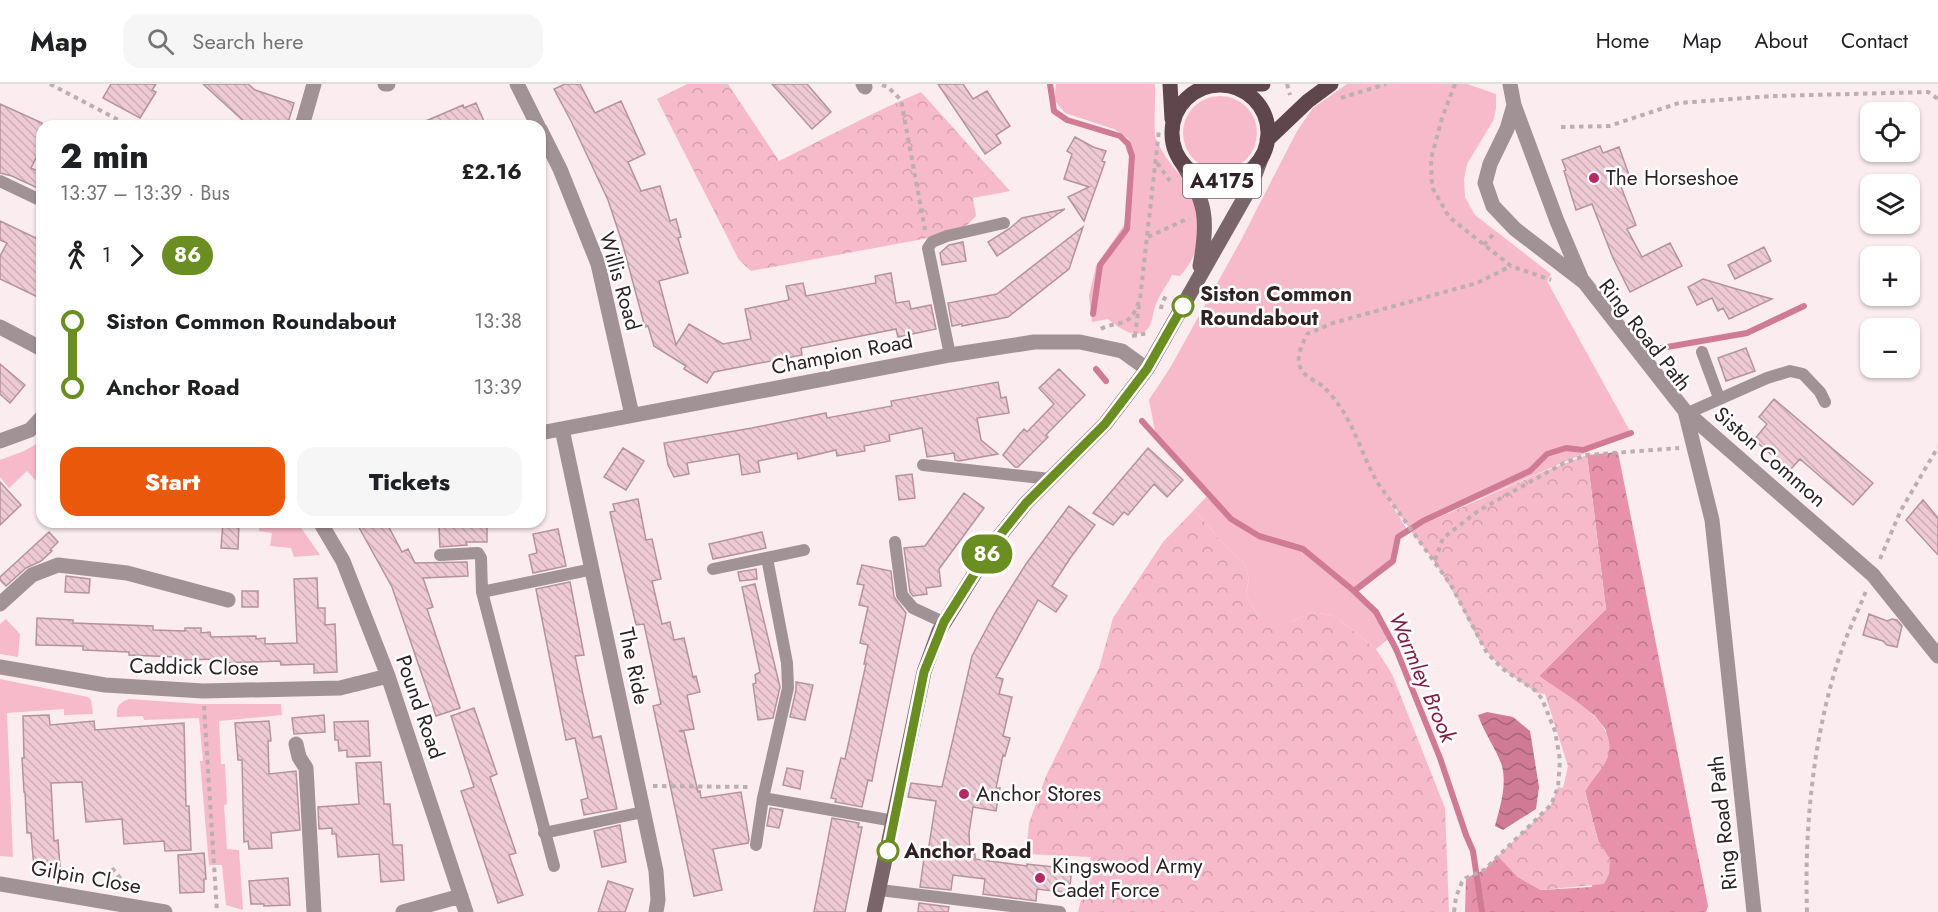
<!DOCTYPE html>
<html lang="en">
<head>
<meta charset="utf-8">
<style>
  :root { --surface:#fff; --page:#f6f6f6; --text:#202124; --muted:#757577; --line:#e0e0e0; --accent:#ea580c }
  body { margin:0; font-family:Jost,sans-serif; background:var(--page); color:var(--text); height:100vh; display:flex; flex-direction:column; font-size:22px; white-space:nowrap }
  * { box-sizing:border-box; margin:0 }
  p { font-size:20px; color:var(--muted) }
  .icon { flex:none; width:33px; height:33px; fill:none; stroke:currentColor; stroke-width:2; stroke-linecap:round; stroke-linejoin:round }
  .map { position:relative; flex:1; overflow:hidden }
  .sheet { position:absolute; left:36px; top:36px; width:510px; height:408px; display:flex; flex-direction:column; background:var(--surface); border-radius:18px; box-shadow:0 2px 4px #0004 }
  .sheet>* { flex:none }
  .badge { padding:0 12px; border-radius:20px; font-size:21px; line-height:39px }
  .fabs { position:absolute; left:1860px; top:18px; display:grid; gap:12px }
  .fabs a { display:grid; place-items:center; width:60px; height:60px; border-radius:12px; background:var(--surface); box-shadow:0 2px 4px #0004; font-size:30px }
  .map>.badge { position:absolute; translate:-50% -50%; box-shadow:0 0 0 3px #fff }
  .legs { display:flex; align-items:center; gap:9px; height:66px; padding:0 24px; font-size:20px }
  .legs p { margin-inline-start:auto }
  .head { display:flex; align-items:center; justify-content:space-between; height:102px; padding:0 24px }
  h1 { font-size:33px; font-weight:800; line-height:45px }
  .action { display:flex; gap:12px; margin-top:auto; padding:12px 24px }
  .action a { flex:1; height:69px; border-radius:18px; background:var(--accent); color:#fff; font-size:24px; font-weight:800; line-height:69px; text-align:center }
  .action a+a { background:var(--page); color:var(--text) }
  ul { padding:0 24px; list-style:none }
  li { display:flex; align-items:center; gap:21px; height:66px; font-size:22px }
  li i { display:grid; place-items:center; width:9px; height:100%; margin:0 8px; background:currentColor }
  li i::after { content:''; width:15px; height:15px; margin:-8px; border:4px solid; border-radius:50%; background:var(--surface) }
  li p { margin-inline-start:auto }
  li:first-child i { background:linear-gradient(#0000 50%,currentColor 0) }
  li:last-child i { background:linear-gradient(currentColor 50%,#0000 0) }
  header { display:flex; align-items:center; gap:36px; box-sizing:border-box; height:84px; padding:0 30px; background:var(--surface); border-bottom:2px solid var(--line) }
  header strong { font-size:28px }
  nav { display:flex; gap:33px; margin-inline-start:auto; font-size:21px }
  .search { width:420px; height:54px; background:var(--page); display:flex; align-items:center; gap:15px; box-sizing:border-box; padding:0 21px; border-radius:18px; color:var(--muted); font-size:22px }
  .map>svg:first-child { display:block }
  .grass { fill:#f6bacb }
  .forest { fill:url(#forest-crowns) }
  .park { fill:url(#park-crowns) }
  .water { fill:url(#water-waves) }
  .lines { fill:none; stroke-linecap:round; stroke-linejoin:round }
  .stream { stroke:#cf7b95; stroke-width:6 }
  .building { fill:url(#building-back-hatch); stroke:#b5939c; stroke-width:1.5 }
  .path { stroke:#bcaeb2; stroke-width:4; stroke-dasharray:4.5 4.5; stroke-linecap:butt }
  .lane { stroke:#a19296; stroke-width:12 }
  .street { stroke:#a19296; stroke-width:15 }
  .secondary { stroke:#7a656b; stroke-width:15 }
  .primary { stroke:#5f464d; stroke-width:15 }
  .line-1-casing { stroke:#fff; stroke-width:14 }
  .line-1 { stroke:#6b8e23; stroke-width:9 }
  .poi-dot { fill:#b52a65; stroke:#fff; stroke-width:2 }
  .stop-1-dot { fill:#fff; stroke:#6b8e23; stroke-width:3 }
  .labels { text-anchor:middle; stroke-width:5; stroke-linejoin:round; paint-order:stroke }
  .shield { fill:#fff; stroke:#6d6466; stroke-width:1.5 }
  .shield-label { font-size:20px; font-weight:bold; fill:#2f2225 }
  .poi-label { font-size:21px; fill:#2f2225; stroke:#fff; text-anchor:start }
  .street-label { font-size:21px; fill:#2f2225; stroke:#fff }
  .stop-label { font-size:21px; font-weight:bold; fill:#2f2225; stroke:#fff; text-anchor:start }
  .water-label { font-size:22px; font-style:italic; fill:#7f1c45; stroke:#fff }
</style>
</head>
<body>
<header>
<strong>Map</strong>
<div class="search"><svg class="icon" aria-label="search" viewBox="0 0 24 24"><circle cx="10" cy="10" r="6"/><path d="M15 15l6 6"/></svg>Search here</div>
<nav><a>Home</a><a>Map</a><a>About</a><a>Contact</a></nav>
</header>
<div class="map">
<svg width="1938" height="828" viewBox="0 0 1938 828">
  <defs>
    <pattern id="forest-crowns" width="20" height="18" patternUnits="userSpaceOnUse" patternTransform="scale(1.5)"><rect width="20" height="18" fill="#e791ab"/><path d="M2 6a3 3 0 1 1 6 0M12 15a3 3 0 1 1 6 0" fill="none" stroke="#bc768b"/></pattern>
    <pattern id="park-crowns" width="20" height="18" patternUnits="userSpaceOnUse" patternTransform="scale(1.5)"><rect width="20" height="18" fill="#f6bacb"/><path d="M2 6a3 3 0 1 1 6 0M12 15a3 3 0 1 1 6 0" fill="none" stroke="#d3a0ae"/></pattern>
    <pattern id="water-waves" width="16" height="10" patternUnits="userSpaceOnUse" patternTransform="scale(1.5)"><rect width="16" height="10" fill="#cf7b95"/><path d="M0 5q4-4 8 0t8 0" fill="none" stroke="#a86479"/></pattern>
    <pattern id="building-back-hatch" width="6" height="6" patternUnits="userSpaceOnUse" patternTransform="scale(1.5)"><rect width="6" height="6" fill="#eecbd4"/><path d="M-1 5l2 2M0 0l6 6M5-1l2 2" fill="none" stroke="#ccaeb6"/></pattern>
  </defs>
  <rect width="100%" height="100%" fill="#fbecf0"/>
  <!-- grass -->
  <path class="grass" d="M1056 0H1155C1156 13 1153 47 1156 55 1162 69 1170 79 1179 90 1195 114 1206 144 1193 173 1190 180 1185 186 1180 192L1172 191C1167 201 1160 210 1156 220 1153 227 1153 236 1149 243 1138 258 1118 244 1108 235L1092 238 1089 212 1096 182 1126 138 1131 65 1128 54 1114 45 1065 29 1054 16Z
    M1347 0H1467L1496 10V25L1493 37 1467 80 1464 95 1465 113 1475 131 1551 190 1547 197 1631 349 1410 445 1386 412 1408 447 1398 453 1393 477 1354 507 1376 528 1392 552 1376 565 1333 531 1310 528 1292 538H1271L1257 531 1246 510 1249 494 1244 478 1229 466 1194 426 1206 413 1227 429 1155 347 1149 316 1170 284 1240 158 1297 47 1313 24Z
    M1183 49a37 37 0 1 1 74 0a37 37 0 1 1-74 0Z
    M42 357V399L40 401 27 387 9 404 0 393V376L24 367Z
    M259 438H297L320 471 294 473 291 464 270 462 272 449 259 447Z
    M6 535 20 550 18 573 0 570V540Z
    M0 595 88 613 91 616 93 630 64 631V625L7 629 13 773 0 772Z
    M129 615 200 620H281L282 631 219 637 221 680H225L227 720 224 721 227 765 239 766 243 826 226 821 222 781H209L200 677H203L199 634 144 636 143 632 117 633C116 622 119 619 129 615Z"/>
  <!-- forest -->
  <path class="forest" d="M1618 368 1708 822 1706 828H1465L1466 794 1484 786 1498 772 1518 793 1541 806 1592 803 1598 756 1585 707 1608 672 1606 646 1594 631 1539 592 1606 525 1587 371Z"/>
  <!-- park -->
  <path class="park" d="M687 0H728L779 77C826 54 873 28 921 8L1010 107 973 114 976 132 963 145 923 155 751 187 739 176 657 15Z
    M1587 371 1606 525 1539 592C1562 609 1620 637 1608 672 1605 683 1591 697 1585 707L1598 756 1610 775 1609 790 1604 800 1541 806 1518 793 1498 772 1551 721 1558 703 1563 704 1568 682 1545 610 1537 609 1508 589 1491 573 1478 555 1458 516 1434 477 1410 446 1540 389Z
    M1194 426 1229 466 1244 478 1249 494 1246 510 1257 531 1272 538H1292L1310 528 1333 531 1376 565 1392 590 1445 724 1449 828H1078L1091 773 1026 770 1029 739 1046 692 1099 584 1113 534 1163 458Z"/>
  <!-- water -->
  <path class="water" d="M1487 628 1513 633 1530 647 1539 703 1536 725 1503 746 1495 742C1500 723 1507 702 1502 682 1497 666 1484 649 1478 631Z"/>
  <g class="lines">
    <!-- stream -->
    <path class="stream" d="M1050 0 1054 27 1067 36 1120 52 1128 60 1132 72 1127 145 1100 181 1093 230
      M1650 266 1747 249 1804 222
      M1096 285 1106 297
      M1142 337 1231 435 1259 452 1303 465 1354 507 1376 528 1396 565 1440 674 1466 751 1473 767 1482 828
      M1354 507 1393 477 1398 453 1423 437 1530 387 1547 370 1566 364 1583 366 1631 349"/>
  </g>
  <!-- building -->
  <path class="building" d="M111 0H156L152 6 156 8 140 34 103 14Z
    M203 0H248L255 6 294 19 287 42H249Z
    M565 0H580L595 29 621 17 645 70 628 78 641 107 660 102 670 137 676 135 681 153 678 154 688 189 659 197 676 261 689 240 723 260 751 255 745 225 789 216 786 202 803 199 806 212 876 199 875 192 891 189 896 219 909 217 911 225 931 221 936 245 898 253 896 245 801 264 802 271 714 288 707 299 684 285 686 282 654 262 648 242 645 243 622 158 608 116 571 37 554 5Z
    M772 0H807L831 28 812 45Z
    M938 0H963L973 15 987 7 1010 42 996 51 1001 59 985 70Z
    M476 19 486 42H414L463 21 464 24Z
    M0 20 42 39V62L31 84 42 89V106L12 92 0 89Z
    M1075 53 1093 63 1106 67 1102 77 1105 78 1084 137 1068 113 1089 103 1064 95 1072 70 1067 67Z
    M1600 62 1603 69 1619 63 1629 91 1618 95 1636 141 1627 145 1642 173 1670 159 1682 182 1630 208 1613 174 1592 120 1576 126 1564 87 1566 86 1562 76Z
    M1065 125 997 172 988 158 1009 145 1022 134Z
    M0 137 42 157V215L0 195V172L7 159 0 156Z
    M1083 143 1069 185 1008 233 962 242V240L952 242 948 219 997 210Z
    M963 158 966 177 942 181 940 169 949 161Z
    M1764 163 1771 177 1735 195 1728 181Z
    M1703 195 1733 204 1772 215 1729 235 1723 224 1718 227 1712 214 1697 221 1688 203Z
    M1746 264 1755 287 1726 297 1718 274Z
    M0 280 25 301 10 319 0 310Z
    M1059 285 1085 311 1046 351 1048 353 1018 383H1015L1003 371 1017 353 1024 345 1027 348 1054 320 1039 304Z
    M998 298 1001 314 1006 313 1009 329 977 334 981 356 998 370 959 377 955 376 954 369 927 373 922 344 889 351 890 357 864 362 865 367 837 372 836 366 798 375 797 369 758 377 760 388 742 391 739 370 687 379 689 390 674 393 668 381 664 359 752 344 826 329 827 334 892 322 891 317Z
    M1774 315 1873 399 1853 421 1800 375 1790 386 1754 356 1767 340 1759 333Z
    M623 364 644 377 626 406 604 393Z
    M1148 364 1183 396 1167 413 1154 400 1128 431 1124 428 1113 441 1093 429Z
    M912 390 915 414 899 416 896 392Z
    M0 398 21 421 0 441Z
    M964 409 984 424 939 485 941 502 926 504 927 510 913 512 910 508 904 464 925 462Z
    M638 415 646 456 652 455 661 495 652 497 662 540 670 538 674 556 684 554 693 593 696 592 700 608 687 611 694 645 679 647 684 648 698 708 700 707 701 714 741 708 749 755 748 759 713 765 722 806 694 812 653 622 661 620 644 540 636 541 610 428 615 427 613 420Z
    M1923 416 1938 434V471L1906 436Z
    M1069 422 1095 441 1071 473 1052 502 1067 512 1056 528 1038 516 996 593 1003 595 999 610 1012 613 1003 652 1010 654 1005 672 1003 671 996 704H1000L996 727 973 723 969 749 970 769 975 770V775L1027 782V780L1072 785 1069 809 1037 805 1036 817 983 810 985 795 953 791 951 806 920 803 924 774H927L936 717 908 713 911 699 942 703 972 572 995 529 1026 480Z
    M223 438H239L238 465 221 464Z
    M356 438H386L402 468 408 465 415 479 467 478 468 492 423 494 433 523 427 525 460 624 436 632 392 503Z
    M439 443H487V458H466L467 461 440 463Z
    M558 445 566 482 533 489 529 471 537 469 533 450Z
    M49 448 58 458 50 466 52 467 41 477 26 484 6 502 0 496V493Z
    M762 448 766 464 713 475 709 460Z
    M862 481 891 487 894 513 906 529 875 681 872 697 868 696 862 723 835 718 836 715 831 714 841 674 845 675 866 580H864L868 561 860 559 868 523 859 521 864 501 857 500Z
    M756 485 757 495 740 497 738 488Z
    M66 492 90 495 89 509 65 508Z
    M317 494 318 524H325V541L335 540 337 588 314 589V580L281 581 280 577 222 579V575L176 576V573L129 571V568L83 566V562L36 561 37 534 73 536V539L153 542V546L185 547V544H201V549L210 548 211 553 256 552V555L265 554V560L297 559 294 495Z
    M570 498 584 571 575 572 584 615 593 654 601 652 617 725 584 731 581 716 588 714 575 654 566 656 536 505Z
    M755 500 780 603 773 634 758 636 753 600 756 599 755 591 760 588 742 503Z
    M242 507H258V523H242Z
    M1869 530 1887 537 1892 535 1897 536 1902 542 1897 563 1887 561 1883 557 1863 551Z
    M796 598 813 601 805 636 790 633 796 606Z
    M474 624 497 690 490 693 516 769 509 771 523 811 498 819 461 707 474 703 451 632Z
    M49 631 50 641 94 637 95 646 184 639 186 722H189L191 766 165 767 164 757 124 760 122 735 86 738 82 698 51 699 54 757 58 756 60 783 34 784 31 749H27L25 708H24L22 674H24L23 632Z
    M324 631 325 648 294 650 292 634Z
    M269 637 271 657H268L269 690 296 687 300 746 271 749 272 764 249 765 248 757 244 758 242 676H238L235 639Z
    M368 637 370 672 347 673V666L339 667 338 656H335L334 638Z
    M381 678 384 720H390L393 761H402L404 796 381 798 379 770 338 773 336 750H332V744L319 745 318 723 359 720 356 679Z
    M787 684 803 687 800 705 783 701Z
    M770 724 783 726 779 744 767 742Z
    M832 734 859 739 858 743H862L845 828H814Z
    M620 741 626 778 602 783 594 747Z
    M204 769 206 795H204V808L180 809 178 771Z
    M288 794 290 821 264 822V820H251L249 797Z
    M608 797 633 805 625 828H598Z
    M919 819 949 823 948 828H918Z"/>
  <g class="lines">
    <!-- path -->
    <path class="path" d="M50 0 130 42
      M1287 0 1290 11
      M1455 0 1442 34 1431 75 1432 103 1449 133 1511 182 1551 196
      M882 1 888 3 901 16 925 146
      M1341 14 1386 0
      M1561 43 1609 42 1679 19 1773 12 1928 8 1938 15
      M1157 79 1170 97
      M1148 153 1189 134
      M1484 161 1495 148
      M1161 225 1162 219 1167 210
      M1101 245C1109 240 1118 241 1126 237 1134 233 1137 222 1140 215L1159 46
      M1132 252 1148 249
      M1135 252 1139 221
      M1880 475 1901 426 1938 363
      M1435 476 1443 454 1478 427 1564 379 1587 371 1679 364
      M204 622 217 828
      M653 702 751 703
      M112 784 121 795 123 806
      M1454 828 1456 813 1462 798 1466 794 1484 786 1551 721 1558 703 1560 676 1555 647 1542 615 1536 607 1503 585 1487 569 1451 501 1377 398C1363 373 1355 343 1338 320 1334 314 1328 307 1323 302 1316 297 1305 293 1301 285 1295 273 1302 261 1307 250L1333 239 1477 199 1511 182
      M1807 828C1804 741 1814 644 1843 562 1850 543 1859 525 1866 507"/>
    <!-- lane -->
    <path class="lane" d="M0 97 42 117
      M1702 268 1719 314
      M950 271 928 164 932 158 947 152 1004 139
      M1688 329 1767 294 1790 287 1803 290 1820 308 1825 318
      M923 381 1050 395
      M895 458 902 511 913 524 943 538
      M440 471 478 469 481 474 482 508 554 782
      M713 485 804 466
      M482 508 593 485
      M763 714 894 737
      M544 749 643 728
      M756 761 763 714 788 604 787 579 767 474
      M880 806 1060 828"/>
    <!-- street -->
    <path class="street" d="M385 0H388
      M517 0 538 42
      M863 0 865 3
      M1510 0 1514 21 1507 45 1490 80 1485 99 1493 122 1515 145 1584 198 1685 327 1873 491 1938 572
      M1514 21 1557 137 1582 196
      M302 42 314 0
      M540 45 560 85 598 180 632 331
      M0 243 42 265
      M1685 327 1712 436 1754 828
      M562 345 656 787 658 816 656 828
      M540 349 950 271 1034 258H1080L1122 267 1147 285
      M0 357 30 346 42 333
      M320 438 343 477 388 592 466 828
      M0 520 32 491 58 481 127 489 228 516
      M0 583 105 601 203 607 340 604 388 592
      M296 660 299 673 306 684 314 828
      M0 800 165 828
      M403 828 461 812"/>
    <!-- secondary -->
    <path class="secondary" d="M1180 76C1206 117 1209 135 1200 182
      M874 828 924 588 939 547 993 460 1026 419 1105 340 1147 285 1250 104 1262 72"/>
    <!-- primary -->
    <path class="primary" d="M1170 0 1172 35
      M1233 0H1263
      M1172 49a48 48 0 1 1 96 0a48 48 0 1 1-96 0Z
      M1267 56 1308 17 1331 0"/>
  </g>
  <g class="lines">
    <!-- line-1 casing -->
    <g class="line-1-casing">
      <path id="line-1" d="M888 767 924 588 944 538 993 460 1026 419 1105 340 1147 285 1183 222"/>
    </g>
    <!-- line-1 -->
    <use href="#line-1" class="line-1"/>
  </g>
  <!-- markers -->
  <g class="poi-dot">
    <circle cx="1594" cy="94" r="6"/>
    <circle cx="964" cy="710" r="6"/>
    <circle cx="1040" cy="794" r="6"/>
  </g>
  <g class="stop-1-dot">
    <circle cx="1183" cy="222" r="10"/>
    <circle cx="888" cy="767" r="10"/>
  </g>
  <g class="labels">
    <!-- shield labels -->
    <rect class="shield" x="1183" y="80" width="78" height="34" rx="4.5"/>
    <g class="shield-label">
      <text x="1222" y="104">A4175</text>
    </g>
    <!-- poi labels -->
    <g class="poi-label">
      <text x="1606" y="101">The Horseshoe</text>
      <text x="976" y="717">Anchor Stores</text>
      <text x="1052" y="789">Kingswood Army<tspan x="1052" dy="24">Cadet Force</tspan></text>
    </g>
    <!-- street labels -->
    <g class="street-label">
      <text transform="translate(620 197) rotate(74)" y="7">Willis Road</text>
      <text transform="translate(1645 251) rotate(52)" y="7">Ring Road Path</text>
      <text transform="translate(842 270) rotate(-11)" y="7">Champion Road</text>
      <text transform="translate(1770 373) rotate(41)" y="7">Siston Common</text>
      <text transform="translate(634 582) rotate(78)" y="7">The Ride</text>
      <text transform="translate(194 583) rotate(1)" y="7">Caddick Close</text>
      <text transform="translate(420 623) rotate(71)" y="7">Pound Road</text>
      <text transform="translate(1723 739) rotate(-96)" y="7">Ring Road Path</text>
      <text transform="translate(86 793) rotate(10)" y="7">Gilpin Close</text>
    </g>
    <!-- stop labels -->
    <g class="stop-label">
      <text x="1200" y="217">Siston Common<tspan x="1200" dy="24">Roundabout</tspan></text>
      <text x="904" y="774">Anchor Road</text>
    </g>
    <!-- water labels -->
    <g class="water-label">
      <text transform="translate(1423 593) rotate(67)" y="8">Warmley Brook</text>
    </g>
  </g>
</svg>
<div class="fabs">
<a><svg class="icon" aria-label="locate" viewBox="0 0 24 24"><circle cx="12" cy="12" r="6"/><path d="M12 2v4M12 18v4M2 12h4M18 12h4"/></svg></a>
<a><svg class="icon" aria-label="layers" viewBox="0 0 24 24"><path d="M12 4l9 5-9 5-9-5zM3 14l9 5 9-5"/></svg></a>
<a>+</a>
<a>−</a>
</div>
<b class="badge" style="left:987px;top:470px;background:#6b8e23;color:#fff">86</b>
<section class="sheet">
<div class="head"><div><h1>2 min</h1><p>13:37 – 13:39 · Bus</p></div><b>£2.16</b></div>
<div class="legs"><svg class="icon" aria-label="walk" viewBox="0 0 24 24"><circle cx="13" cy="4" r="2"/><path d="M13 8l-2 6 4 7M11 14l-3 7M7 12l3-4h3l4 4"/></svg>1<svg class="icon" aria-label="forward" viewBox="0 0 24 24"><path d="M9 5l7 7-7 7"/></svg><b class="badge" style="background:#6b8e23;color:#fff">86</b></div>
<ul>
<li><i style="color:#6b8e23"></i><b>Siston Common Roundabout</b><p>13:38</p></li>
<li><i style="color:#6b8e23"></i><b>Anchor Road</b><p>13:39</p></li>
</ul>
<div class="action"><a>Start</a><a>Tickets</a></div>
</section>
</div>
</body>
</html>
